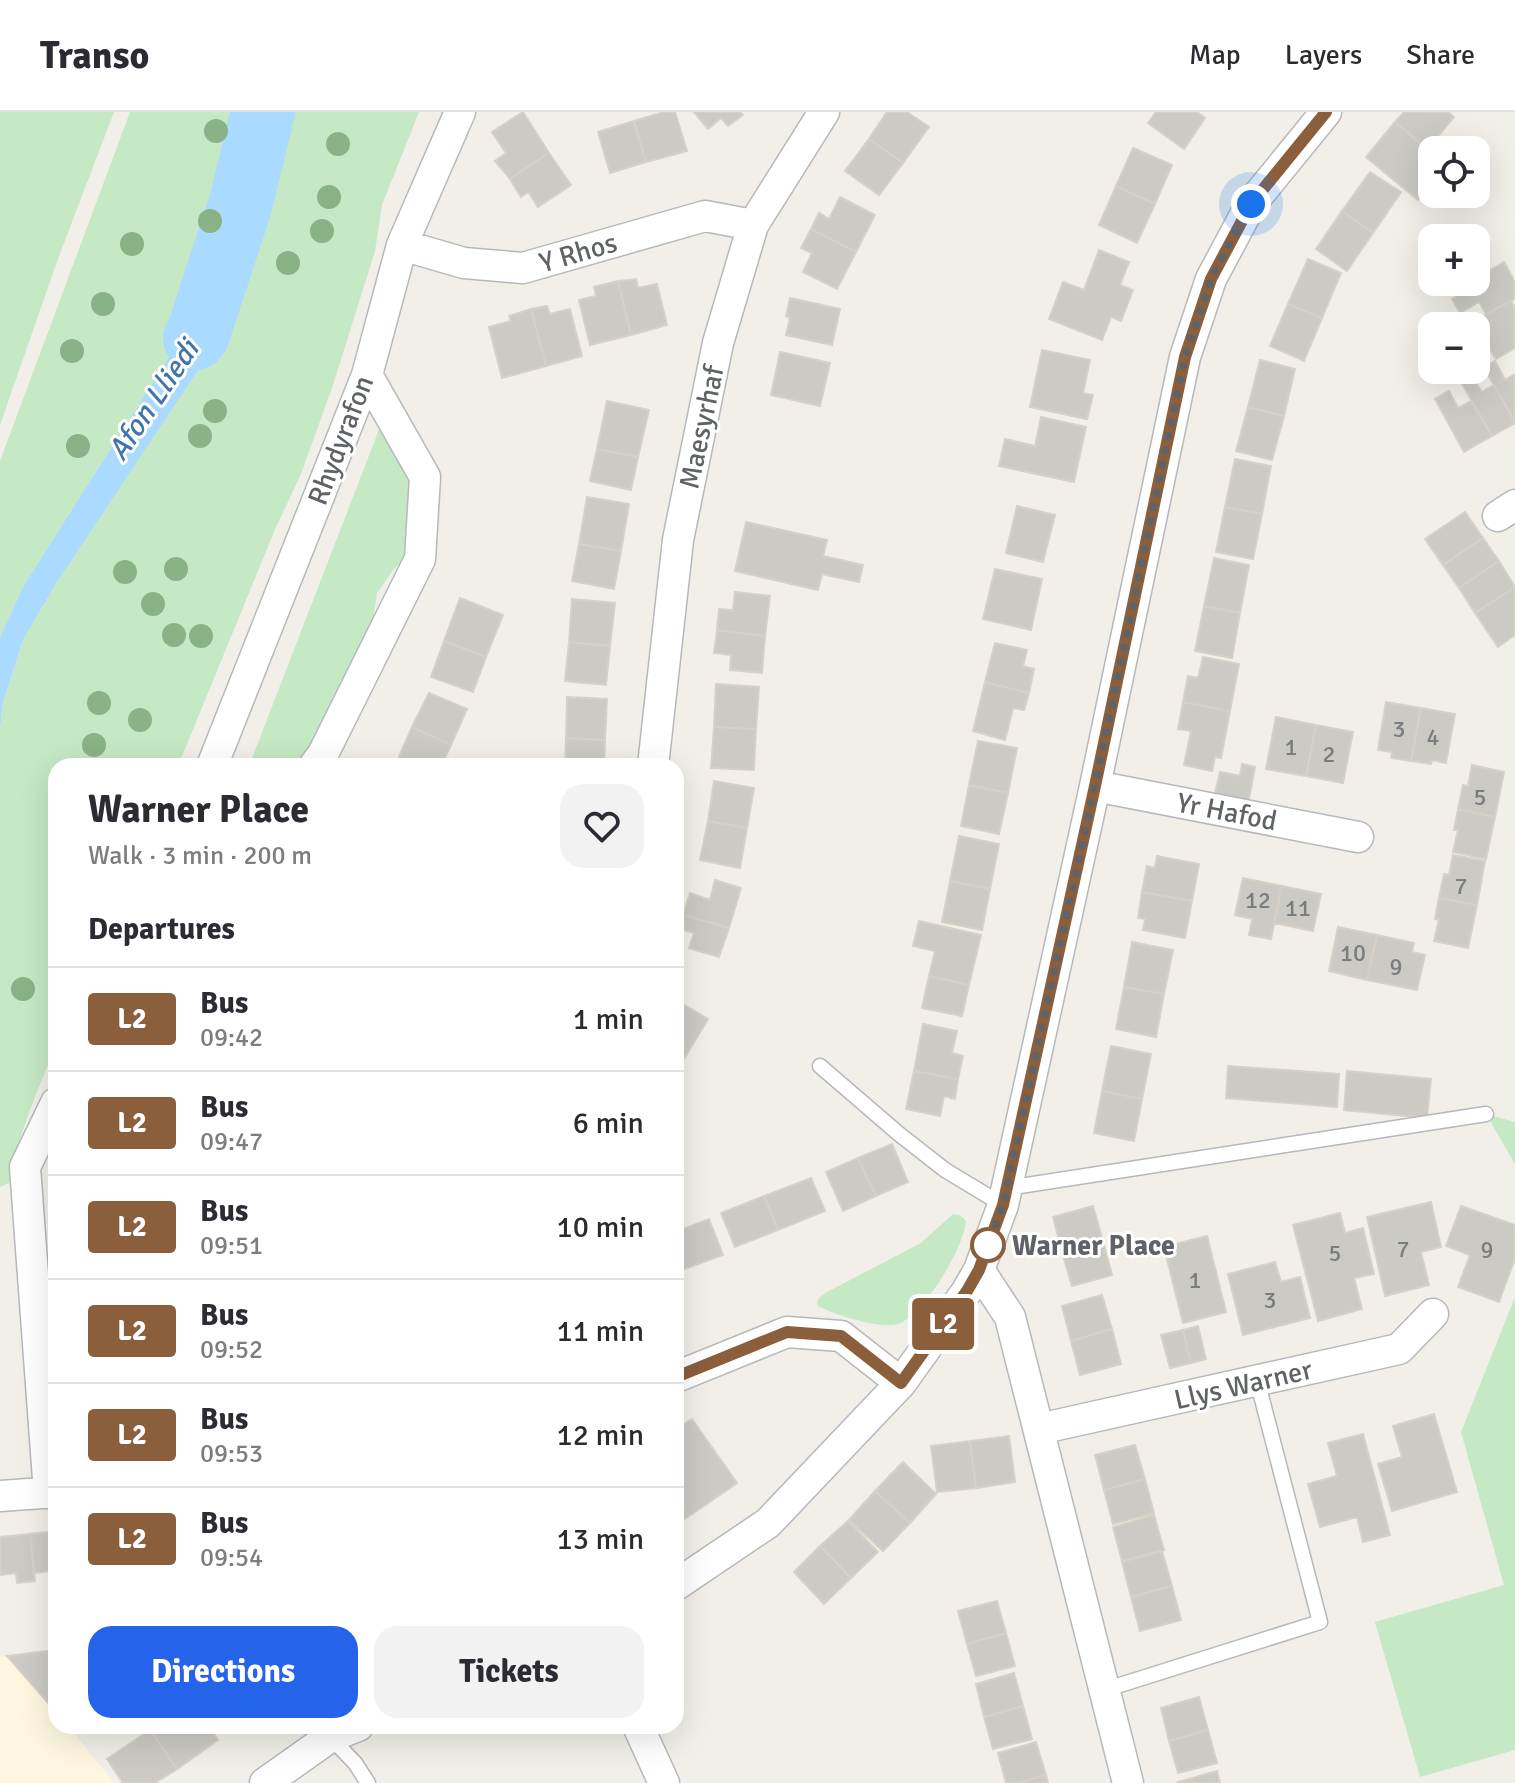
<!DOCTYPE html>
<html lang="en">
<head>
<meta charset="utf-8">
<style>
  :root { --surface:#fff; --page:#f2f2f3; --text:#2b2b33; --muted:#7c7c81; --line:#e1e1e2; --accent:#2563eb }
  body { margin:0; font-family:Signika,sans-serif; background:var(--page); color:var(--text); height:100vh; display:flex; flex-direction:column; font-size:30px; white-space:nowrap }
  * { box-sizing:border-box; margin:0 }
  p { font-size:26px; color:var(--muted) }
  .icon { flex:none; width:44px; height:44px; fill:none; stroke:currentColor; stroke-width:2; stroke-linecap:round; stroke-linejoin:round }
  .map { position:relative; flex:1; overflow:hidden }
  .details { position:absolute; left:48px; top:646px; width:636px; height:976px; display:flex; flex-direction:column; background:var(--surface); border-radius:24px; box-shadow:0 8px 32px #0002 }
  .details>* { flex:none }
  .badge { padding:0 16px; border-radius:6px; font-size:28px; line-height:52px }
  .tools { position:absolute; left:1418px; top:24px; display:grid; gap:16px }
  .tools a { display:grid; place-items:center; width:72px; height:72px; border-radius:16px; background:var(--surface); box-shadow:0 8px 32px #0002; font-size:40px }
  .you { position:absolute; width:40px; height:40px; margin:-20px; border:6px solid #fff; border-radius:50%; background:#1a73e8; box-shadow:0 0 0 12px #1a73e833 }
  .map>.badge { position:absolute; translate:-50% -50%; box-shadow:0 0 0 4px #fff }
  h2 { padding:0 40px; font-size:30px; line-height:72px }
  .round { display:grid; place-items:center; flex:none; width:84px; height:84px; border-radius:24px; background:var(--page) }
  .head { display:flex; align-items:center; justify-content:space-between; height:136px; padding:0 40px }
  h1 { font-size:38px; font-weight:700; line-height:60px }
  .cta { display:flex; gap:16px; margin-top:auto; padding:16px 40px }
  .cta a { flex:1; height:92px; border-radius:24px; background:var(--accent); color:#fff; font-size:32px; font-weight:700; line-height:92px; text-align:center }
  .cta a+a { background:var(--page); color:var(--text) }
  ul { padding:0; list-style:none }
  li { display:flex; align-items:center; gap:24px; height:104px; padding:0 40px; border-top:2px solid var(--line) }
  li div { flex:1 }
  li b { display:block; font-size:30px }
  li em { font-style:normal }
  li .badge { min-width:88px; font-weight:700; text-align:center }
  header { display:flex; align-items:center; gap:48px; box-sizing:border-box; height:112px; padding:0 40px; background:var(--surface); border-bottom:2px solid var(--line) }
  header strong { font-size:38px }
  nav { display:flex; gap:44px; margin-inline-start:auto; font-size:28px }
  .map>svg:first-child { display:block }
  .commercial { fill:#fef7e0 }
  .green { fill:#c5e8c5 }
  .water { fill:#aadaff }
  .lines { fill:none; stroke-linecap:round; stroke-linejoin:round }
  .river { stroke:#aadaff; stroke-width:64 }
  .building { fill:#cccac5; stroke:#d6d1c6; stroke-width:2 }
  .service-casing { stroke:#b5b8bc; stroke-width:17 }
  .minor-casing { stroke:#b5b8bc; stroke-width:33 }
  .service { stroke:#fff; stroke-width:14 }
  .minor { stroke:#fff; stroke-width:30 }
  .tree { fill:#89b387 }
  .line-casing { stroke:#fff; stroke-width:18 }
  .line { stroke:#8b5e3c; stroke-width:12 }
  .walk { stroke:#5f6368; stroke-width:8; stroke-dasharray:0 14.4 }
  .stop-dot { fill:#fff; stroke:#8b5e3c; stroke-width:4 }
  .labels { text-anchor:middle; stroke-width:6; stroke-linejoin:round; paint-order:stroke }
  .number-label { font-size:24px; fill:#7a7d7f }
  .street-label { font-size:28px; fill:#5f6368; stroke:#fff }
  .stop-label { font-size:28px; font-weight:bold; fill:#5f6368; stroke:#fff; text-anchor:start }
  .water-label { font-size:30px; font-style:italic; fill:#4174aa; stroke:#fff }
</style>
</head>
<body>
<header>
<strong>Transo</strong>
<nav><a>Map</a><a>Layers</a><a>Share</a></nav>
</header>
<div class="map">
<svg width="1515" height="1671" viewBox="0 0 1515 1671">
  <rect width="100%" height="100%" fill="#f1efe8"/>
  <!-- commercial -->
  <path class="commercial" d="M56 1538V1614H82L75 1622 114 1671H0V1545Z"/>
  <!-- green -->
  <path class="green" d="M0 0H114L59 144 0 313Z
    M130 0H258L230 129 211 170 188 215 24 473 0 525V349Z
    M291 0H419L382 93 375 139 332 276 301 362 276 415 178 654H56V935C36 980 18 1024 9 1071L0 1075V618L3 590 23 528 57 470 248 163Z
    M382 310 407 345 411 385 409 443 394 457 377 481 372 516 358 551 343 566 332 586V609L307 654H249Z
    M1486 1002 1515 1010V1052Z
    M953 1102 960 1103 966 1109C964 1136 923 1204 898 1212 881 1218 834 1202 818 1194L817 1190 820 1185 827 1180 921 1131Z
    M1515 1185V1638L1420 1665 1375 1510 1504 1473 1461 1320Z"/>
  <!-- water -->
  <path class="water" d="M258 0H291L248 163 224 219 57 470 23 528 3 590 0 618V525L24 473 188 215 211 170 230 129Z"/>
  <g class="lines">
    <!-- river -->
    <path class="river" d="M195 226 198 222 240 94 263 0"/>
  </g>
  <!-- building -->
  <path class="building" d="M523 0 549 41 510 67 495 49 506 41 492 20Z
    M664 0H675L687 39 646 50 634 9Z
    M694 0H740L743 3 728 14 721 6 708 17Z
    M887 0H907L929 15 903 51 869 27Z
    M1156 0H1197L1205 6 1184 37 1148 11Z
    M1404 0H1448L1454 5 1427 37 1395 10Z
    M634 9 646 50 610 61 598 20Z
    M1395 10 1427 37 1423 42 1432 50V72L1418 88 1366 45Z
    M869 27 903 51 879 83 845 59Z
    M1133 36 1172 53 1155 92 1116 74Z
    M549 41 571 73 538 95 528 80 521 85 510 67Z
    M1370 60 1401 80 1373 121 1342 99Z
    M1116 74 1155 92 1137 131 1099 113Z
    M840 85 875 103 856 140 811 117 819 101 829 107Z
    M1342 99 1373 121 1347 159 1316 137Z
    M811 117 856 140 837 177 803 160 812 141 801 136Z
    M1099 138 1129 150 1120 173 1133 178 1121 209 1111 205 1102 228 1049 207 1063 170 1084 178Z
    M1308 147 1341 161 1322 206 1288 192Z
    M1504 150 1515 170V187L1486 202 1479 190 1460 201 1452 187 1471 176 1468 170H1476V166Z
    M636 167 638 176 657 172 667 213 631 223 618 169Z
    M618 169 631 223 590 233 579 188 596 184 594 175Z
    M790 186 840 197 832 233 786 223 790 206 786 204Z
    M1511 189 1515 196V236L1496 247 1487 233 1476 239V214L1472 210Z
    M1288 192 1322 206 1304 249 1270 234Z
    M547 194 550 202 570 197 582 244 546 254 531 197Z
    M531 197 546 254 502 266 489 215 511 209 509 204Z
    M1042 238 1090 248 1083 281 1093 283 1087 307 1030 295Z
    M780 240 830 251 820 294 771 283Z
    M1260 248 1295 257 1284 304 1248 295Z
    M1495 249 1505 268 1515 262V309L1484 256Z
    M1473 266 1482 280 1494 273 1515 311 1492 324 1462 272Z
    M1449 279 1458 296 1471 289 1492 324 1464 340 1435 287Z
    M607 289 649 298 638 345 597 337Z
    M1248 295 1284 304 1272 348 1236 339Z
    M1041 305 1086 315 1074 370 999 354 1005 327 1035 334Z
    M597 337 638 345 631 378 590 369Z
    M1235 347 1271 354 1262 402 1225 395Z
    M587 385 629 392 621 439 579 432Z
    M1017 394 1055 403 1043 450 1006 441Z
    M1225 395 1262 402 1253 447 1216 440Z
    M1465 400 1483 426 1443 453 1425 427Z
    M746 410 827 428 823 444 863 453 859 470 822 462 818 478 735 459Z
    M1483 426 1499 449 1459 476 1443 453Z
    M579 432 621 439 614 477 572 469Z
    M1214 446 1249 453 1240 501 1204 494Z
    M1499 449 1515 475 1475 501 1459 476Z
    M995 457 1042 467 1031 518 983 507Z
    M1515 475V523L1498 535 1475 501Z
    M735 480 770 484 765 524 717 518 719 497 733 498Z
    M460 486 503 503 486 545 444 529Z
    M572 487 615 491 610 534 569 530Z
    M1204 494 1240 501 1232 546 1195 539Z
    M717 518 765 524 762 561 730 558 731 543 714 541Z
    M444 529 486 545 473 580 431 565Z
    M569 530 610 534 606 573 565 569Z
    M995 531 1027 538 1023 554 1034 557 1029 581 985 570Z
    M1203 545 1239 552 1230 599 1183 590 1188 564 1198 566Z
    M985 570 1029 581 1024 598 1013 596 1005 628 973 619Z
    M716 572 759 575 756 617 714 615Z
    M429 581 467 597 451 633 412 615Z
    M567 585 607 587 605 628 566 626Z
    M1183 590 1230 599 1221 646 1215 645 1212 659 1184 653 1191 619 1178 617Z
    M1386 590 1421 596 1411 649 1391 646 1392 640 1378 638Z
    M1421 596 1455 602 1446 651 1432 648 1431 652 1411 649Z
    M1276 605 1316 613 1306 664 1266 657Z
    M1316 613 1353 620 1343 671 1306 664Z
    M412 615 451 633 441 654H395Z
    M714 615 756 617 754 658 711 656Z
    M566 626 605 628 604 654H565Z
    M978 629 1017 636 1008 681 969 673Z
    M1242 652 1255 655 1247 697 1213 690 1220 660 1240 664Z
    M1472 653 1504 660 1495 705 1458 697 1463 673 1468 674Z
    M714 669 754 676 747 716 708 709Z
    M969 673 1008 681 999 722 961 714Z
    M1458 697 1495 705 1486 747 1453 740 1458 718H1454Z
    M708 709 747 716 740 756 700 748Z
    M959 724 999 732 990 777 950 769Z
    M1453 743 1485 749 1477 793 1439 786 1444 762 1449 763Z
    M1157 744 1199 752 1192 789 1142 780 1147 754 1155 756Z
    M1243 766 1282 774 1271 827 1249 823 1252 807 1235 803Z
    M715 768 741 776 729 816 683 803 690 781 710 788Z
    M950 769 990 777 982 818 942 810Z
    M1282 774 1321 782 1313 819 1274 811Z
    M1142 780 1192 789 1185 826 1143 818 1145 807 1138 806Z
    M1439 786 1477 793 1468 836 1434 829 1439 808 1435 807Z
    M683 803 729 816 719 845 689 836 694 821 680 817Z
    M919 809 981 823 969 873 929 864 935 839 913 834Z
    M1338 815 1377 823 1367 868 1329 859Z
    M1377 823 1414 831 1412 840 1425 843 1417 878 1367 868Z
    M1132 830 1173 838 1164 882 1124 875Z
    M929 864 969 873 962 904 922 896Z
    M1124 875 1164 882 1156 925 1116 917Z
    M681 891 708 907 684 947 676 943V900Z
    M923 912 957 919 952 941 963 944 958 967 914 959Z
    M1111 934 1151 942 1142 987 1102 979Z
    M1228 954 1339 962 1337 995 1226 986Z
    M914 959 958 967 955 987 944 984 940 1004 906 997Z
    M1347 959 1431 967 1427 1006 1344 998Z
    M1102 979 1142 987 1134 1029 1094 1021Z
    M892 1032 908 1070 876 1084 858 1046Z
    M858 1046 876 1084 843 1099 826 1060Z
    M811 1066 825 1099 778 1118 764 1084Z
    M764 1084 778 1118 735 1135 721 1101Z
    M1431 1090 1441 1135 1421 1140 1429 1173 1385 1184 1367 1105Z
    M1093 1094 1103 1129 1062 1140 1053 1105Z
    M1461 1094 1515 1113V1146L1499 1190 1458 1175 1470 1143 1446 1134Z
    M1340 1101 1345 1121 1363 1116 1374 1162 1354 1166 1362 1197 1318 1209 1293 1113Z
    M709 1107 723 1143 676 1160V1120Z
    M1207 1124 1226 1200 1183 1211 1164 1135Z
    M1103 1129 1112 1163 1072 1174 1062 1140Z
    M1275 1150 1281 1170 1300 1165 1310 1206 1243 1223 1228 1162Z
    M1102 1183 1112 1217 1071 1229 1062 1194Z
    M1198 1214 1206 1247 1191 1251 1183 1218Z
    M1112 1217 1121 1252 1080 1263 1071 1229Z
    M1183 1218 1191 1251 1170 1256 1161 1223Z
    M1434 1302 1457 1380 1392 1399 1378 1352 1402 1345 1393 1314Z
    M692 1307 737 1371 676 1413V1317Z
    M1363 1322 1390 1423 1363 1430 1357 1405 1320 1415 1308 1372 1337 1364 1328 1331Z
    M1009 1324 1015 1370 976 1376 970 1329Z
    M970 1329 976 1376 937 1380 931 1334Z
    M1135 1333 1145 1367 1104 1378 1095 1343Z
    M903 1350 936 1382 910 1411 875 1379Z
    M1145 1367 1154 1401 1113 1412 1104 1378Z
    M875 1379 910 1411 883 1439 849 1408Z
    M1154 1403 1164 1438 1122 1449 1113 1415Z
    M848 1409 878 1440 851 1466 820 1434Z
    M56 1419V1458L34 1461 30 1422Z
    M30 1422 35 1469 17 1471 16 1461 0 1463V1425Z
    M820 1434 851 1466 824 1492 794 1460Z
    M1162 1439 1172 1474 1131 1485 1122 1450Z
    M1172 1474 1181 1508 1140 1519 1131 1485Z
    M997 1489 1006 1521 967 1532 958 1499Z
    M1006 1521 1015 1554 976 1564 967 1532Z
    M56 1538V1600L7 1544Z
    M1014 1561 1023 1594 984 1605 976 1572Z
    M1199 1585 1208 1618 1169 1629 1161 1596Z
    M1023 1594 1032 1627 993 1637 984 1605Z
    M155 1614H209L218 1628 177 1657 150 1618Z
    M150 1618 177 1657 155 1671H123L107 1647Z
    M1208 1618 1217 1651 1178 1661 1169 1629Z
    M1036 1630 1046 1663 1017 1671H1006L998 1641Z
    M1217 1659 1220 1671H1179L1178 1670Z
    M1046 1663 1048 1671H1017Z"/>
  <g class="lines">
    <!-- service casing -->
    <g class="service-casing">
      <path id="service" d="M820 954 899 1022 945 1058 1003 1093
        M1007 1076 1486 1002
        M1104 1578 1320 1510 1257 1268
        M330 1625 355 1651 368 1671"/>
    </g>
    <!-- minor casing -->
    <g class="minor-casing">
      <path id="minor" d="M402 133 464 151 523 156 705 104 753 113
        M1498 404 1515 393
        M212 654 367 263 402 133 460 0
        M314 654 323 642 420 447 425 365 367 263
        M653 654 678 428 718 231 753 113 824 0
        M1095 674 1358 725
        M979 1158 1010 1205 1128 1671
        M676 1265 787 1220 841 1224 901 1271
        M1039 1317 1399 1237 1433 1202
        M49 1381 25 1055 56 991
        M0 1384 56 1380
        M676 1473 768 1411 901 1271 967 1179 979 1158 1003 1093 1095 674 1185 245 1211 167 1251 92 1326 0
        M638 1614 664 1671
        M265 1671 330 1625 358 1614"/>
    </g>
    <!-- service -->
    <use href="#service" class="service"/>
    <!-- minor -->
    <use href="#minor" class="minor"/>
  </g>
  <!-- trees -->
  <g class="tree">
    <circle cx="216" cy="19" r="12"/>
    <circle cx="338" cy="32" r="12"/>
    <circle cx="329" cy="85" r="12"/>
    <circle cx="210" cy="109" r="12"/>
    <circle cx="322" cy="119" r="12"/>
    <circle cx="132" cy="132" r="12"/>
    <circle cx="288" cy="151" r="12"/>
    <circle cx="103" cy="192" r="12"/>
    <circle cx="72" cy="239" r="12"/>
    <circle cx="215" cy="299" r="12"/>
    <circle cx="200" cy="324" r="12"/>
    <circle cx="78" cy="334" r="12"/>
    <circle cx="176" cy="457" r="12"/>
    <circle cx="125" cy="460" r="12"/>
    <circle cx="153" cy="492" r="12"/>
    <circle cx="174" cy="523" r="12"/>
    <circle cx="201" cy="524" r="12"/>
    <circle cx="99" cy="591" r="12"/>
    <circle cx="140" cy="608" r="12"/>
    <circle cx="94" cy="633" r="12"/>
    <circle cx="23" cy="877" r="12"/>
  </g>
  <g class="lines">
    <!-- line casing -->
    <g class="line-casing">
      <path id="line" d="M676 1265 787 1220 841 1224 901 1271 967 1179 979 1158 1003 1093 1095 674 1185 245 1211 167 1251 92 1326 0"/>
    </g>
    <!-- line -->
    <use href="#line" class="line"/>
    <!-- walk -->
    <path class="walk" d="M988 1133 987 1136 1003 1093 1095 674 1185 245 1211 167 1251 92"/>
  </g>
  <!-- markers -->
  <circle class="stop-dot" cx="988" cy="1133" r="16"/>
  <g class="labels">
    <!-- number labels -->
    <g class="number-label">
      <text x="1399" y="625">3</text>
      <text x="1433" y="633">4</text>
      <text x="1291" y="643">1</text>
      <text x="1329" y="650">2</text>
      <text x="1480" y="693">5</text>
      <text x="1461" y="782">7</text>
      <text x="1258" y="796">12</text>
      <text x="1298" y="804">11</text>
      <text x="1353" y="849">10</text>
      <text x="1396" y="863">9</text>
      <text x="1403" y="1145">7</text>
      <text x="1487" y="1146">9</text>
      <text x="1335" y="1149">5</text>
      <text x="1195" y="1176">1</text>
      <text x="1270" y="1196">3</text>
    </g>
    <!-- street labels -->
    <g class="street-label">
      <text transform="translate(578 140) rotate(-16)" y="10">Y Rhos</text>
      <text transform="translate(701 315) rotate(-78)" y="10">Maesyrhaf</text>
      <text transform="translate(340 328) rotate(-69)" y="10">Rhydyrafon</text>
      <text transform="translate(1227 699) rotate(11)" y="10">Yr Hafod</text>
      <text transform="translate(1243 1272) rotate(-13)" y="10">Llys Warner</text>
    </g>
    <!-- stop labels -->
    <g class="stop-label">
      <text x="1012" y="1143">Warner Place</text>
    </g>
    <!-- water labels -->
    <g class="water-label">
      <text transform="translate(153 288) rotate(-56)" y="10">Afon Lliedi</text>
    </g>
  </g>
</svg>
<div class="tools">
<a><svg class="icon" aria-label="locate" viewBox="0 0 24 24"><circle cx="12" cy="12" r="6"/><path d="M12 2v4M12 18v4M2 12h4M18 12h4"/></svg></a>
<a>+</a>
<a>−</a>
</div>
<div class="you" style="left:1251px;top:92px"></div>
<b class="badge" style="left:943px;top:1212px;background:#8b5e3c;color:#fff">L2</b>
<section class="details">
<div class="head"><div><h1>Warner Place</h1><p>Walk · 3 min · 200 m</p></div><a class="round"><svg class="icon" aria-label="heart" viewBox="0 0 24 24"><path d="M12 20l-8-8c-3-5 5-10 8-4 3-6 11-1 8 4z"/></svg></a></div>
<h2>Departures</h2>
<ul>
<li><span class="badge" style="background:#8b5e3c;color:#fff">L2</span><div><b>Bus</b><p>09:42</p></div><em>1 min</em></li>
<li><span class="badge" style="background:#8b5e3c;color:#fff">L2</span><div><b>Bus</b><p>09:47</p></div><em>6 min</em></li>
<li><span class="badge" style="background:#8b5e3c;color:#fff">L2</span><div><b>Bus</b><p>09:51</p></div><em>10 min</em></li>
<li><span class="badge" style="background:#8b5e3c;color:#fff">L2</span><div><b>Bus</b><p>09:52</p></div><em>11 min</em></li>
<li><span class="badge" style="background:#8b5e3c;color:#fff">L2</span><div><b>Bus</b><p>09:53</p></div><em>12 min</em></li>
<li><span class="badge" style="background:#8b5e3c;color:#fff">L2</span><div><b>Bus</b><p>09:54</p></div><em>13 min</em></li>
</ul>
<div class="cta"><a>Directions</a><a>Tickets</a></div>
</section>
</div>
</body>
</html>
